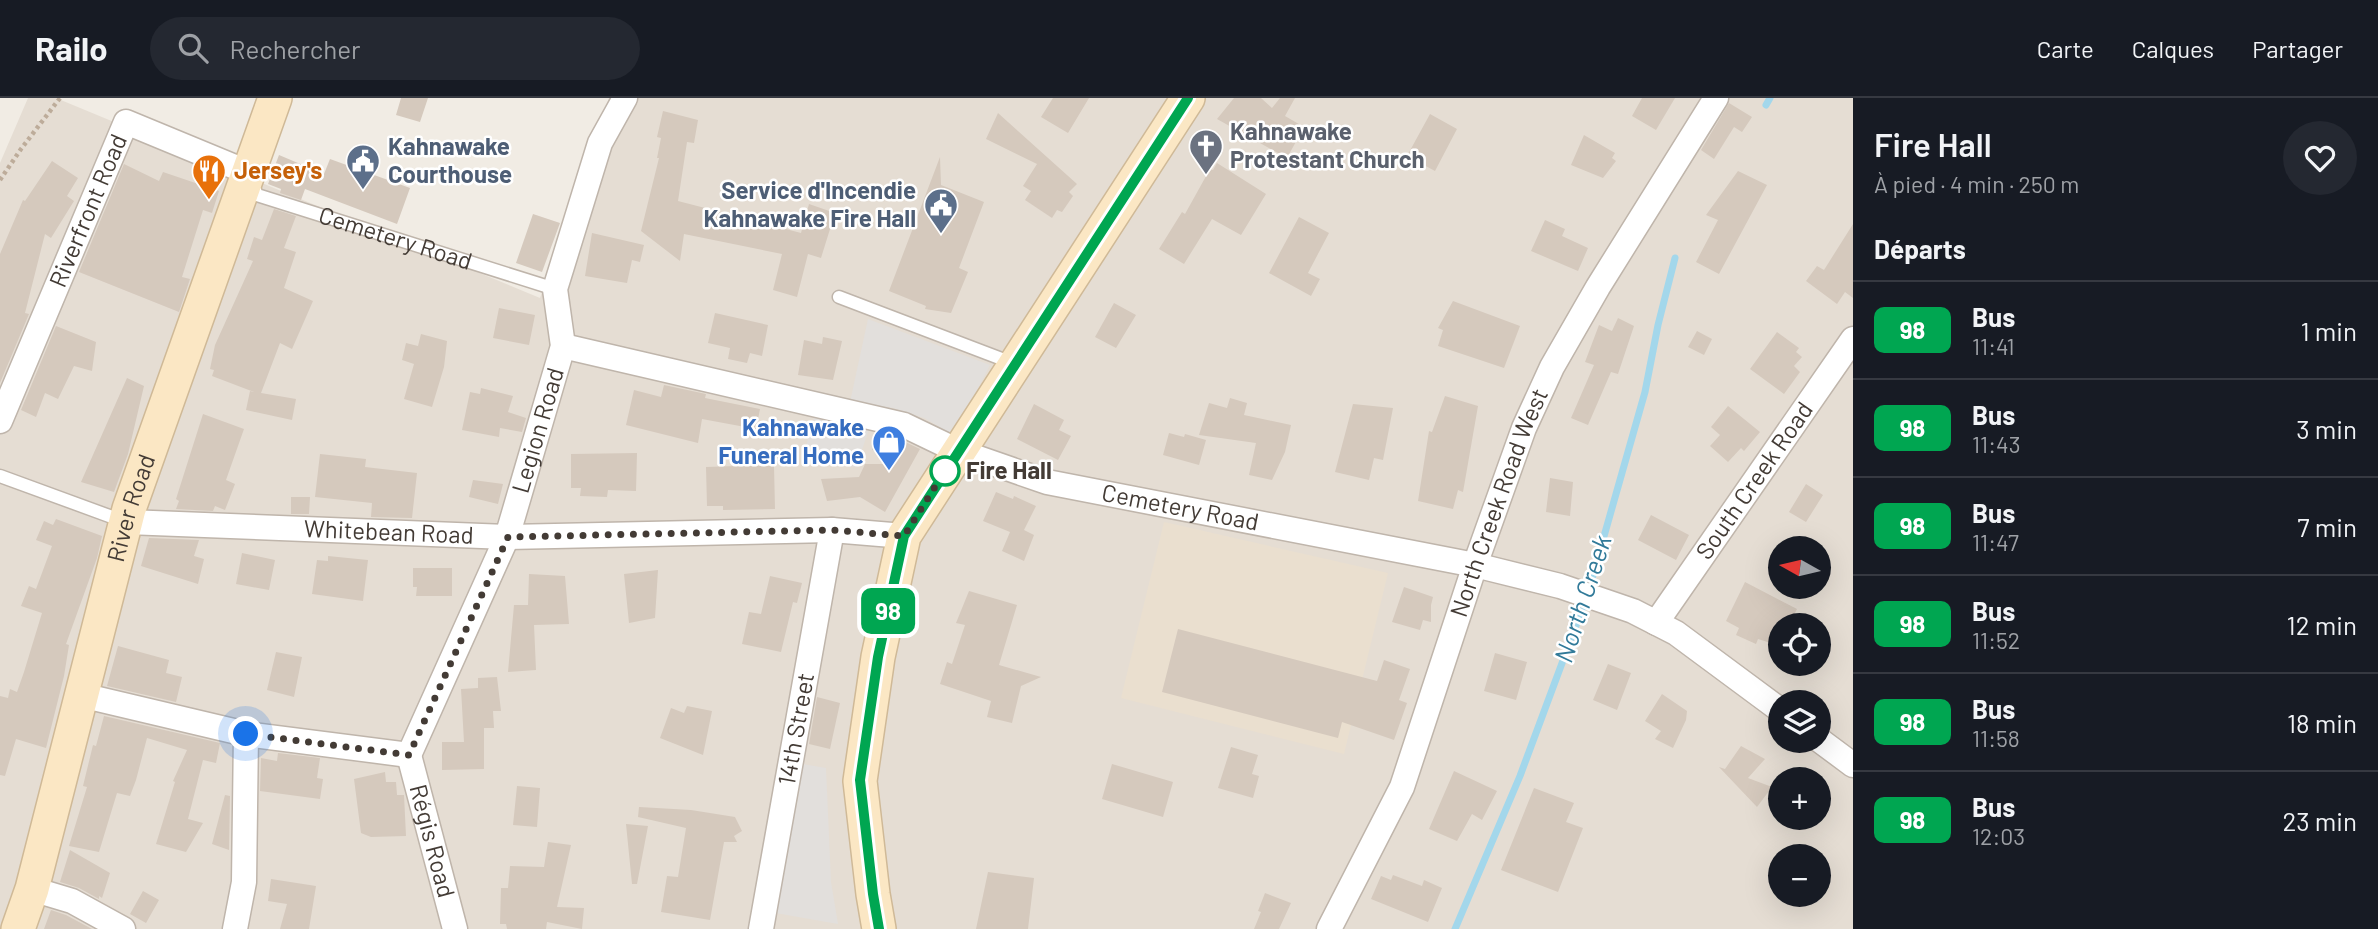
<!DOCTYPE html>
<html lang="fr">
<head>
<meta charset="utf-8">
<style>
  :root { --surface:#171b24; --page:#242831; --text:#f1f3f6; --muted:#9ea1a6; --line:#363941 }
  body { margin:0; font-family:Barlow,sans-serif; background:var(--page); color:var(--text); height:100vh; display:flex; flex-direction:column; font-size:26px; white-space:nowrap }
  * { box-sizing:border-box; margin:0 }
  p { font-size:23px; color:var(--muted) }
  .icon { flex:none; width:38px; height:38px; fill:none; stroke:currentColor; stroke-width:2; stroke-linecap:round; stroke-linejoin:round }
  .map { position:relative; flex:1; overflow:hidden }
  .details { display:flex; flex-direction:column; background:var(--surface); width:525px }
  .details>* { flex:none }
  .badge { padding:0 14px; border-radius:10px; font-size:24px; line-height:46px }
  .needle { width:46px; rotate:278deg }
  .tools { position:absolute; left:1768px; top:438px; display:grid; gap:14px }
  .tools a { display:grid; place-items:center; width:63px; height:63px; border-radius:50%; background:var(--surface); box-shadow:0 7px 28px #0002; font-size:35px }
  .you { position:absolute; width:35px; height:35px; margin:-18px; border:5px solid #fff; border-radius:50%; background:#1a73e8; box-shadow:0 0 0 10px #1a73e833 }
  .map>.badge { position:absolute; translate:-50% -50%; box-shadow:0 0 0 4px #fff }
  h2 { padding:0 21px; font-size:26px; line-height:63px }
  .round { display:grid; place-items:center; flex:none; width:74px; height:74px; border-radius:37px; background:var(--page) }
  .summary { display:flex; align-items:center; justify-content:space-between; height:119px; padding:0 21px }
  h1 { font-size:33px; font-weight:600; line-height:52px }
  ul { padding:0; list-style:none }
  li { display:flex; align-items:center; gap:21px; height:98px; padding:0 21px; border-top:2px solid var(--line) }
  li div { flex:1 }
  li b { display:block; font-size:26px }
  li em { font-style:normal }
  li .badge { min-width:77px; font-weight:700; text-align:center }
  header { display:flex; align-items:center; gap:42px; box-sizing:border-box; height:98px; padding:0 35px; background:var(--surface); border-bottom:2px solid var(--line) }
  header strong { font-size:33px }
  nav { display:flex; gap:38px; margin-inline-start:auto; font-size:24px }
  .search { width:490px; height:63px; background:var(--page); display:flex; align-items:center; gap:18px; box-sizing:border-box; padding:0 24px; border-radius:38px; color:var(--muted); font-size:26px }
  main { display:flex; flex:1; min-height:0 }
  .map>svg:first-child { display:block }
  .residential { fill:#e5ddd3; fill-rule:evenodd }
  .education { fill:#eadfcf }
  .parking { fill:#e2dfdc }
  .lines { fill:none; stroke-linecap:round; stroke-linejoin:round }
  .stream { stroke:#a3d7eb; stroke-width:7 }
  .building { fill:#d5c9bd }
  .lane-casing { stroke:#bfb5ab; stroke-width:15 }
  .street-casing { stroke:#bfb5ab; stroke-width:27 }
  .secondary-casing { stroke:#cfb997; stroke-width:36 }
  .path { stroke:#bdac9a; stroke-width:4.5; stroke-dasharray:3.5 3.5; stroke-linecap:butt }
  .lane { stroke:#fff; stroke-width:12 }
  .street { stroke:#fff; stroke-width:24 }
  .secondary { stroke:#fbe7c4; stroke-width:33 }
  .line-casing { stroke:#fff; stroke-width:16 }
  .line { stroke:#00a651; stroke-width:10 }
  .walk { stroke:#433b35; stroke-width:7; stroke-dasharray:0 12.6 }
  .stop-dot { fill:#fff; stroke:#00a651; stroke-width:3.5 }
  .labels { text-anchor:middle; stroke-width:5; stroke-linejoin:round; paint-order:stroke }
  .worship-label { font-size:24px; font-weight:bold; fill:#5b616d; stroke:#fff; text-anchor:start }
  .service-label { font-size:24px; font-weight:bold; fill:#4e5e75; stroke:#fff; text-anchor:start }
  .food-label { font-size:24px; font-weight:bold; fill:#c56008; stroke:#fff; text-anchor:start }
  .street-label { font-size:24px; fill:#433b35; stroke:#fff }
  .shop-label { font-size:24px; font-weight:bold; fill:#366cbe; stroke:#fff; text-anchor:end }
  .stop-label { font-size:24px; font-weight:bold; fill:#433b35; stroke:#fff; text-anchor:start }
  .water-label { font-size:26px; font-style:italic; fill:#317a99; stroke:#fff }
</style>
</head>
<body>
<header>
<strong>Railo</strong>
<div class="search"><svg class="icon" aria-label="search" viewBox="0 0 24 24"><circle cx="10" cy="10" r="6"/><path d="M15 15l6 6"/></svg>Rechercher</div>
<nav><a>Carte</a><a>Calques</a><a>Partager</a></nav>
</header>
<main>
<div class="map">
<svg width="1853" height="831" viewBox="0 0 1853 831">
  <rect width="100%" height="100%" fill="#f1ece4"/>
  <!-- residential -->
  <path class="residential" d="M28 0H56L540 200 609 0H1853V831H0V65ZM1780 450H1818V488H1780ZM1780 527H1818V565H1780ZM1780 604H1818V642H1780ZM1780 681H1818V719H1780ZM1780 758H1818V796H1780Z"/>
  <!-- education -->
  <path class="education" d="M1164 424 1388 475 1344 656 1121 600Z"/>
  <!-- parking -->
  <path class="parking" d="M868 221 990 267 954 337 924 320 893 310 850 304Z
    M818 307 873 320 856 369 801 365Z
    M791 664 826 670 831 784 838 826 764 813Z"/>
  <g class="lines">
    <!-- stream -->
    <path class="stream" d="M1766 7 1770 0
      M1455 831 1520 678 1587 498 1645 294 1658 227 1675 160"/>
  </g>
  <!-- building -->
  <path class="building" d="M401 0H428L420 24 396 17Z
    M1053 0H1089L1068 35 1041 19Z
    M1234 0H1261L1272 10 1280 0H1295L1285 18 1304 29 1287 60 1217 21Z
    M1642 0H1675L1656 32 1632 18Z
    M1729 5 1752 19 1742 34 1734 29 1714 61 1701 52Z
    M663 13 698 22 694 45 687 44 678 103 801 135 809 106 835 115 821 160 808 156 797 199 773 192 782 156 684 136 680 163 641 133 659 60H657L661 40 657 39Z
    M998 15 1077 86 1069 94 1073 98 1062 114 1057 112 1052 120 1025 102 1031 93 1023 88 1037 66 986 41Z
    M1430 16 1457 31 1435 73 1407 58Z
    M1584 37 1615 55 1612 60 1616 63 1603 80 1571 67Z
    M279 57 324 76 330 61 410 90 397 126 305 91 301 102 280 95 281 91 268 86Z
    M940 59 941 87 984 104 959 170 968 174 951 215 925 211 926 208 889 193Z
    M52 63 78 80 67 98 74 103 51 140 45 136 25 215 29 216 0 285V156L23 102 25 103Z
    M1217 65 1266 96 1241 137 1212 121 1184 166 1159 151 1182 114 1185 116 1210 71 1213 72Z
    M124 66 159 83 163 74 219 93 212 115 203 112 182 179 190 181 179 214 79 174Z
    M1738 73 1767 87 1719 176 1696 164 1718 122 1706 117Z
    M274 111 296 118 284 150 296 154 284 190 313 203 292 251 280 245 261 295 296 301 292 322 246 312 250 293 254 294 212 278 214 272 210 271 215 247 253 163 247 161 254 139 262 142Z
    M533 116 560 125 542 174 516 165Z
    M1299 119 1329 135 1308 175 1320 181 1311 198 1269 175Z
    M1545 122 1565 131 1562 138 1588 150 1578 173 1531 153Z
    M1853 126V200L1845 194 1837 206 1806 183 1817 168 1824 172Z
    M592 135 644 147 640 164 632 162 627 185 585 178Z
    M1453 203 1520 228 1504 270 1438 248 1443 232 1438 230Z
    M1114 205 1136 217 1116 250 1095 239Z
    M499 210 535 217 529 247 493 240Z
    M715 215 768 227 762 258 750 255 747 265 728 261 730 250 708 245Z
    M1618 220 1634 228 1618 276 1611 274 1588 327 1571 320 1594 267 1585 264 1599 227 1612 233Z
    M56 228 96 244 92 273 74 268 58 301 45 295 36 319 21 312Z
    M1697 233 1712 241 1704 257 1688 249Z
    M1777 234 1799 250 1796 254 1802 259 1794 268 1800 274 1784 296 1750 271Z
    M421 236 447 243 444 269 432 309 404 301 414 266 402 262 406 245 418 248Z
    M823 239 842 243 833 282 798 277 804 242 822 246Z
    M127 280 144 288 128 356 114 394 81 384Z
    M664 287 706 296 705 300 760 311 756 331 702 321 698 345 626 327 634 292 661 299Z
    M481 290 513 298 508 314 526 320 522 334 500 330 499 339 462 332 470 294 480 296Z
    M1445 298 1478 308 1463 394 1458 392 1453 411 1418 403 1429 333 1432 334Z
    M1230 300 1247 305 1244 317 1291 327 1285 354 1272 382 1249 377 1256 345 1199 337 1209 305 1227 310Z
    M1034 306 1064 322 1059 332 1071 338 1058 362 1017 341Z
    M1353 306 1393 310 1383 362 1374 360 1369 382 1335 374Z
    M1728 308 1760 334 1744 353 1741 350 1728 364 1710 348 1720 337 1711 329Z
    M203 316 244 331 226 382 235 386 225 412 215 408 213 413 176 411 179 403 176 401Z
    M1169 335 1184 339 1185 336 1206 342 1199 367 1163 357Z
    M878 336 899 341 920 351 885 414 860 399 827 403 821 381 859 379 865 366H887L888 355 872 352Z
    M637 355 636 393 608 392 607 399 580 398 581 390H571V356Z
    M320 356 366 361 365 369 417 375 412 420 371 419 372 405 315 399Z
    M737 368H774L775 411 723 412V408H707L706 369Z
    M1550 380 1573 384 1570 418 1546 414Z
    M473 382 503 386 498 406 469 399Z
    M1806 386 1823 397 1806 424 1789 414Z
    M996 394 1013 401 1014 398 1036 408 1024 432 1034 437 1024 463 1002 453 1010 434 983 423Z
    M291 399H310L309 416H291Z
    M1651 417 1689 437 1676 462 1638 442Z
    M56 421 102 438 97 460 66 546 69 547 64 578 46 650 16 641 5 678 0 677V598L8 600 10 591 17 594 24 574 42 515 21 508 29 488 36 491 52 448 36 442 44 423 53 427Z
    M149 440 199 442 194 458 204 461 198 486 141 468Z
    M242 455 275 462 269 492 236 486Z
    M328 458 368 462 363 503 312 496 317 462 328 463Z
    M413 470H452V498H416L417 489H413Z
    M658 472 655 520 629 525 624 476Z
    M529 476 565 478 569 526 534 527 536 572 508 574 514 507H528Z
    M770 478 802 485 797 505 793 504 781 554 742 546 749 514 761 516Z
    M1745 484 1797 511 1789 527H1780V548L1758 541 1756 546 1736 537 1739 530 1726 523Z
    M1404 489 1433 499 1431 507V524L1423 522 1420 532 1392 524Z
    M969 493 1017 507 999 567 1041 579 1021 588 1012 625 987 619 991 603 940 586 947 564 952 566 965 527 956 525Z
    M1178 531 1377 583 1384 562 1410 571 1399 602 1407 605 1394 642 1342 624 1338 640 1162 594Z
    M118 548 169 562 166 575 182 579 176 604 107 588Z
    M276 554 302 559 294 599 267 592Z
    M1495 555 1527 564 1516 602 1484 593Z
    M1608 566 1631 575 1617 612 1593 602Z
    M497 579 501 613H493L494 630H484V671L442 672V644H464L461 591 478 590V580Z
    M1662 596 1687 613 1686 622 1673 650 1655 641 1661 633 1645 623Z
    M817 599 840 605 830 651 809 646Z
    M687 608 712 613 703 657 660 640 671 610 684 615Z
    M104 618 220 645 216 665 203 662 188 721 203 725 186 754 156 746 175 684 173 683 187 652 147 640 136 682 130 698 117 695 99 754 69 748 87 689 83 688 93 647 96 648Z
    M1741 648 1765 661 1748 680 1772 689 1757 709 1719 669 1725 671Z
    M1231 649 1258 657 1252 676 1259 678 1253 700 1218 690Z
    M278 655 320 660 317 680 323 681 320 701 260 693 261 660 277 663Z
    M1112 666 1173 684 1163 719 1102 701Z
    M1454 673 1497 693 1482 722 1472 716 1457 743 1429 731Z
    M385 674 386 684H396L397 697H404L406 738 371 739 361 735 354 681Z
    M517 688 540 690 537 729 513 727Z
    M1534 690 1574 705 1566 724 1583 730 1558 794 1501 772Z
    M225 697 230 698 229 752 212 746Z
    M639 709 691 712 735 719 742 733 734 738 737 744H724L710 822 661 814 667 778 678 779 686 730 638 719Z
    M626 726 648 728 637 786H632Z
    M548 744 571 747 557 809 584 810 582 831 547 824 546 831H507L506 826H500L501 790H508L510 768 544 769Z
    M70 752 110 775 102 800 99 798V801L79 790 60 784Z
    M988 774 1034 780 1028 831H976Z
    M1393 777 1422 788 1424 782 1442 790 1428 824 1371 801 1381 778 1391 782Z
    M271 781 316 788 309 831H280L287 806 268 803Z
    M143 793 159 802 146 825 130 816Z
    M1265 795 1291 805 1279 831H1254L1261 814 1258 813Z
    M51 812 66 817 92 831H44Z"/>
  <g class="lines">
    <!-- lane casing -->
    <g class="lane-casing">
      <g id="lane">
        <path id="s1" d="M252 85 257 97 555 191"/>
        <path d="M839 199 1015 266"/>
        <path d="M0 378 123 423"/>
      </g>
    </g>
    <!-- street casing -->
    <g class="street-casing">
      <g id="street">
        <path id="s2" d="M563 248 904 327 958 353 1047 384 1475 467 1560 488 1633 513 1676 535 1780 612"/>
        <path id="s3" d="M0 323 126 24 247 74"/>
        <path id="s4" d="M127 424 507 439 832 432 904 438"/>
        <path id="s5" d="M1656 525 1853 241"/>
        <path d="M81 597 246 636 409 657"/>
        <path d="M1818 641 1853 667"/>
        <path id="s6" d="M409 657 507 439 563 248 555 191 600 45 625 0"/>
        <path id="s7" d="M409 657 455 831"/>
        <path d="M32 791 72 803 123 831"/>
        <path d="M235 831 244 784 246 636"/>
        <path id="s8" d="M761 831 832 432"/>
        <path id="s9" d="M1329 831 1402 689 1475 467 1524 330 1552 269 1598 189 1716 0"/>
      </g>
    </g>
    <!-- secondary casing -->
    <g class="secondary-casing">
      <g id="secondary">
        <path id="s10" d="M18 831 32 791 129 411 275 0"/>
        <path d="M879 831 873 796 860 683 878 559 904 438 1188 0"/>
      </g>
    </g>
    <!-- path -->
    <path class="path" d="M0 82 21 51 60 0"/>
    <!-- lane -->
    <use href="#lane" class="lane"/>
    <!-- street -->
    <use href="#street" class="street"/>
    <!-- secondary -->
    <use href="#secondary" class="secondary"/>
  </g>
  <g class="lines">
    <!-- line casing -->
    <g class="line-casing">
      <path id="line" d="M879 831 873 796 860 682 878 559 904 438 1188 0"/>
    </g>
    <!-- line -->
    <use href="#line" class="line"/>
    <!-- walk -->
    <path class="walk" d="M246 636 409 657 508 439 832 432 904 438 945 373"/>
  </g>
  <!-- icons -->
  <defs>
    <g id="church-pin" transform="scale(1.75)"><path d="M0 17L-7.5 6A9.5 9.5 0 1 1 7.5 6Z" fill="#6b7280" stroke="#fff"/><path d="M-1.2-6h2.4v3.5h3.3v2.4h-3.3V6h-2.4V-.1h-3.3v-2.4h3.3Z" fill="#fff"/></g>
    <g id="civic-pin" transform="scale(1.75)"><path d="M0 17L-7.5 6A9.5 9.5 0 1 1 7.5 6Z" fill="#5c6f8a" stroke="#fff"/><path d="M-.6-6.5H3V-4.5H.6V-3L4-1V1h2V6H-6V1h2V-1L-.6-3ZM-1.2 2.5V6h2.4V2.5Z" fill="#fff"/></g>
    <g id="restaurant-pin" transform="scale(1.75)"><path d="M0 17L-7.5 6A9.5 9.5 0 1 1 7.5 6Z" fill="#e8710a" stroke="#fff"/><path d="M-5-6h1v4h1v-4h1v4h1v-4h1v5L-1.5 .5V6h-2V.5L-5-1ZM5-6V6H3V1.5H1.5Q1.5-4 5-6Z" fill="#fff"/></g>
    <g id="shop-pin" transform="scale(1.75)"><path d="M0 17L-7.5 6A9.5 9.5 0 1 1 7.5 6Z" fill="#3f7fe0" stroke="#fff"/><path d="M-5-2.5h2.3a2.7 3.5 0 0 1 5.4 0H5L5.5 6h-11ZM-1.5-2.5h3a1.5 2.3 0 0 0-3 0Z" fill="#fff"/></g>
  </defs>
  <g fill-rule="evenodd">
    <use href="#church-pin" x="1206" y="48"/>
    <use href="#civic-pin" x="363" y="63"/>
    <use href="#restaurant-pin" x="209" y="73"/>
    <use href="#civic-pin" x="941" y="107"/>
    <use href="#shop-pin" x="889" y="344"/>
  </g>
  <!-- markers -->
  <circle class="stop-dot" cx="945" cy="373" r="14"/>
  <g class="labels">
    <!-- worship labels -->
    <g class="worship-label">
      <text x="1230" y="42">Kahnawake<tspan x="1230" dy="28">Protestant Church</tspan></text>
    </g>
    <!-- service labels -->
    <g class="service-label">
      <text x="388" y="57">Kahnawake<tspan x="388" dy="28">Courthouse</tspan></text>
      <text x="916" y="101" text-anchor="end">Service d'Incendie<tspan x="916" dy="28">Kahnawake Fire Hall</tspan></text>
    </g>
    <!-- food labels -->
    <g class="food-label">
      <text x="234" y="81">Jersey's</text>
    </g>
    <!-- street labels -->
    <g class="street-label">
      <text dy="8" stroke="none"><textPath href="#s3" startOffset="228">Riverfront Road</textPath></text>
      <text dy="8" stroke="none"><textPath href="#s1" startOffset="158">Cemetery Road</textPath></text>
      <text dy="8" stroke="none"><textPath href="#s6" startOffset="350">Legion Road</textPath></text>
      <text dy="8" stroke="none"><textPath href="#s5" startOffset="173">South Creek Road</textPath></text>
      <text dy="8" stroke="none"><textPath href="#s9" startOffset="460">North Creek Road West</textPath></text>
      <text dy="8" stroke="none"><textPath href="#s2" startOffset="640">Cemetery Road</textPath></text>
      <text dy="8" stroke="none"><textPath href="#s10" startOffset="436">River Road</textPath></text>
      <text dy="8" stroke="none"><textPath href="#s4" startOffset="262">Whitebean Road</textPath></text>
      <text dy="8" stroke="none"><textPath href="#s8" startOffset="203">14th Street</textPath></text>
      <text dy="8" stroke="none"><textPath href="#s7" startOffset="89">Régis Road</textPath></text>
    </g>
    <!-- shop labels -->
    <g class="shop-label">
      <text x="864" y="338">Kahnawake<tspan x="864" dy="28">Funeral Home</tspan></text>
    </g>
    <!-- stop labels -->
    <g class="stop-label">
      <text x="966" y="381">Fire Hall</text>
    </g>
    <!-- water labels -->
    <g class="water-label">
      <text transform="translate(1583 501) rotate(-72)" y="9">North Creek</text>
    </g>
  </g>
</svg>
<div class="tools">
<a><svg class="needle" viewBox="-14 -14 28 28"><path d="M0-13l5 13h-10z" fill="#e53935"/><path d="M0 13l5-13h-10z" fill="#9ea1a6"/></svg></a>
<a><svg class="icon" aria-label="locate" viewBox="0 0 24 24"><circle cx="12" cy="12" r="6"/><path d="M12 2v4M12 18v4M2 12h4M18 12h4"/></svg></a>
<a><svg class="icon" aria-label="layers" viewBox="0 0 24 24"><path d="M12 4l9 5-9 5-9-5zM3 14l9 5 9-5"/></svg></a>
<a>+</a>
<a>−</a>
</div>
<div class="you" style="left:246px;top:636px"></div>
<b class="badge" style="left:888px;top:513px;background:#00a651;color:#fff">98</b>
</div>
<section class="details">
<div class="summary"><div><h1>Fire Hall</h1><p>À pied · 4 min · 250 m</p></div><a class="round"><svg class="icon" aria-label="heart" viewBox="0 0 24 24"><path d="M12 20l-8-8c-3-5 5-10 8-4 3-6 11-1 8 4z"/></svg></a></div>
<h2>Départs</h2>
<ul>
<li><span class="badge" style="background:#00a651;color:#fff">98</span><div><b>Bus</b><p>11:41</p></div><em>1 min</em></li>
<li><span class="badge" style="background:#00a651;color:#fff">98</span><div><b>Bus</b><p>11:43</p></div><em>3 min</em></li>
<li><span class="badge" style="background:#00a651;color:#fff">98</span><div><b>Bus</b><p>11:47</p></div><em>7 min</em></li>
<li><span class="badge" style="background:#00a651;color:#fff">98</span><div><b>Bus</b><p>11:52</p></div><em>12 min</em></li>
<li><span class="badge" style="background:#00a651;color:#fff">98</span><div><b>Bus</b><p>11:58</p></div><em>18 min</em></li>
<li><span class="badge" style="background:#00a651;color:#fff">98</span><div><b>Bus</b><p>12:03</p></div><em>23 min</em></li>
</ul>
</section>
</main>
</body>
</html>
